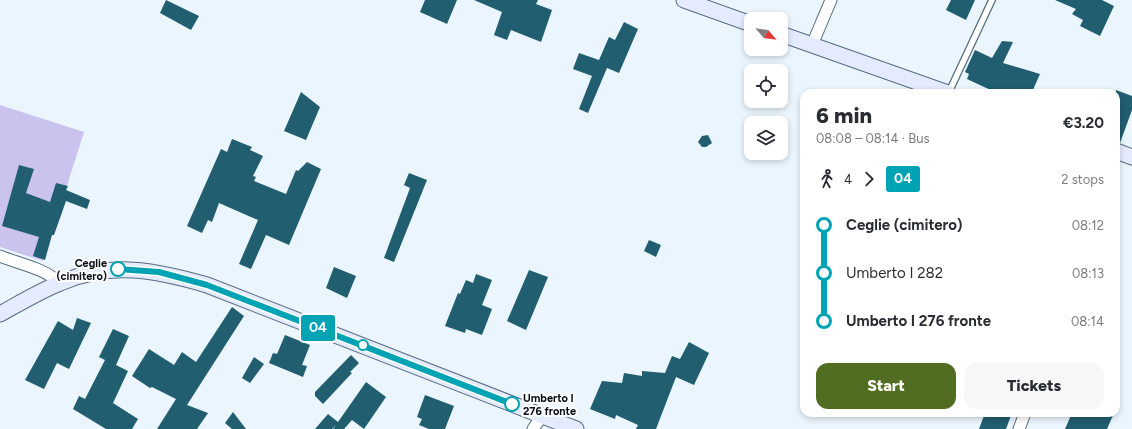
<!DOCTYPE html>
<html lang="en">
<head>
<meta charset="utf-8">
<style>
  :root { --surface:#fff; --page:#f7f7f7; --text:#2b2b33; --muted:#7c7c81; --accent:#516d21 }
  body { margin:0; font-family:Figtree,sans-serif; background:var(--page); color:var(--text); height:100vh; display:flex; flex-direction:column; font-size:15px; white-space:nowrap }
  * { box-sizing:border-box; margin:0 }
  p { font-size:13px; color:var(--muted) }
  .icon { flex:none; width:22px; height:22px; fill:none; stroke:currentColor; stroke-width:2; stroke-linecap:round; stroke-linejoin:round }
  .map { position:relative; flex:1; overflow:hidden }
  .side { position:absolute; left:800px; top:89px; width:320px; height:328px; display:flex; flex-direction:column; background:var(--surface); border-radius:12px; box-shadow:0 2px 6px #0003 }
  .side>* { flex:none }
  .badge { padding:0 8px; border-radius:3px; font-size:14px; line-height:26px }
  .needle { width:26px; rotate:118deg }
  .controls { position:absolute; left:744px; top:12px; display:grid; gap:8px }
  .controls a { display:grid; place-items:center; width:44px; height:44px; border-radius:8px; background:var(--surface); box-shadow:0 2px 6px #0003; font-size:20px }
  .map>.badge { position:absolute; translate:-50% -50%; box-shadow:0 0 0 2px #fff }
  .legs { display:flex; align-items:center; gap:6px; height:44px; padding:0 16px; font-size:13px }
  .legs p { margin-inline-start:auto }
  .overview { display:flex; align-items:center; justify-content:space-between; height:68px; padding:0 16px }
  h1 { font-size:22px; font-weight:800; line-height:30px }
  .primary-button { display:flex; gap:8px; margin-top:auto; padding:8px 16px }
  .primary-button a { flex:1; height:46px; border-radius:12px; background:var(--accent); color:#fff; font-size:16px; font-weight:800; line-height:46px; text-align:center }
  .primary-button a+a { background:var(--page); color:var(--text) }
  ul { padding:0 16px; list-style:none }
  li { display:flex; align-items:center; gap:14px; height:48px; font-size:15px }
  li i { display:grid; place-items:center; width:6px; height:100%; margin:0 5px; background:currentColor }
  li i::after { content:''; width:10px; height:10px; margin:-5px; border:3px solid; border-radius:50%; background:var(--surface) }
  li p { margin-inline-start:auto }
  li:first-child i { background:linear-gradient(#0000 50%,currentColor 0) }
  li:last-child i { background:linear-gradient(currentColor 50%,#0000 0) }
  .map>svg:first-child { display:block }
  .green { fill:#cac3ee }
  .building { fill:#205e70 }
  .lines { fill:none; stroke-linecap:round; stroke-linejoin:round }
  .lane-casing { stroke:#556c80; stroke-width:8 }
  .street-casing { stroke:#556c80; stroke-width:13 }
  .secondary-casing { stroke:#556c80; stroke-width:17 }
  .lane { stroke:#fff; stroke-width:5.5 }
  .street { stroke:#fff; stroke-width:11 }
  .secondary { stroke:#e4ebfd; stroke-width:15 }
  .line-1-casing { stroke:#fff; stroke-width:9 }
  .line-1 { stroke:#00a3b4; stroke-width:6 }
  .stop-1-dot { fill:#fff; stroke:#00a3b4; stroke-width:2 }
  .labels { text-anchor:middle; stroke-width:4; stroke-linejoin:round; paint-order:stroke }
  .stop-label { font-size:11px; font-weight:bold; fill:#060e15; stroke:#fff; text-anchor:end }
</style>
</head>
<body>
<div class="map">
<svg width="1132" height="429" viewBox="0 0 1132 429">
  <rect width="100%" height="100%" fill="#eaf5fe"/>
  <!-- green -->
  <path class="green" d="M0 105 84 132 43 261 0 247Z"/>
  <!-- building -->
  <path class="building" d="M166 0 199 16 191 30 160 13Z
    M425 0H457L447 24 420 12Z
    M474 0H538L536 4 552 10 541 42 511 30 507 40 494 35 502 12Z
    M951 0H975L966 20 946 10Z
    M1055 0H1102L1114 6 1100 36 1080 26 1083 20 1072 14 1076 9Z
    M624 22 638 29 619 73 607 68 588 113 579 109 592 76 573 69 579 53 599 60 609 37 615 40Z
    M1002 41 1013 42 1003 63 1040 74 1032 92 1025 89 1023 93H997L967 79 969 74 965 72 975 50 992 58Z
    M1116 90 1132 96V110L1120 143 1116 142Z
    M301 92 320 107 306 140 284 131Z
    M708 135 712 143 706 147H702L698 142 702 136Z
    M232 139 252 147 250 150 263 156 253 176 256 177 254 181 286 194 296 170 298 171 307 162 321 169 289 245 266 235 251 269 239 264 258 220 219 203 212 222 208 220 202 233 187 226 221 149 227 152Z
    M19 165 34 169 26 193 50 202 56 183 68 186 66 190 90 200 87 209 66 201 54 235H52L45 260 33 256 39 237 2 226Z
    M409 173 427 180 394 262 384 258 410 188 404 185Z
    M649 240 661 245 656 257 644 251Z
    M334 267 356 276 347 298 326 288Z
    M529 270 548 277 526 330 507 321Z
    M476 274 492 280 482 305 492 309 482 335 466 329 465 333 445 326 458 293 460 294 466 280 473 283Z
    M232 307 244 316 187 405 208 413 197 429H157L176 399 152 387 150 388 132 376 149 349 174 365 182 352 196 362Z
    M77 318 91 323 69 369 57 363 44 389 25 380 58 321 73 330Z
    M113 329 129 336 116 365 128 371 113 403 138 419 132 429H106L73 409 79 396 85 399 105 360 99 357Z
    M285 335 310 345 302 365 307 366 303 377 269 363 273 353 277 354Z
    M689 342 709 353 694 385 676 377 656 429H636L638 425 616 415 615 419 590 409 602 381 622 383 624 373 642 376V371L665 373 672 356 680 359Z
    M351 355 359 363 350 372 352 373 323 404 315 396V392Z
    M254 357 264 364 250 383 242 378Z
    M366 382 386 397 364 429 352 420 344 429H333L336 425 332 429H315L328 414 338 422Z
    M425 395 454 406 445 429H429L419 425 422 419 417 417Z
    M233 412 246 429H232L225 423Z
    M985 413H1012L1006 429H979Z
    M1072 413H1114L1107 429H1065Z"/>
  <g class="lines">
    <!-- lane casing -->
    <g class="lane-casing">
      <path id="lane" d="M949 92 992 0"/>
    </g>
    <!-- street casing -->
    <g class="street-casing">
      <path id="street" d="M812 45 831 0
        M0 256C19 264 45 268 59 283
        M533 429 542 416
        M1019 429 1025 413"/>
    </g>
    <!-- secondary casing -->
    <g class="secondary-casing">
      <path id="secondary" d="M684 0 751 24
        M781 34 948 93
        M1116 151 1132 157
        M0 314C20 303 40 291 60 283 111 261 156 270 207 285L576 429"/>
    </g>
    <!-- lane -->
    <use href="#lane" class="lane"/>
    <!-- street -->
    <use href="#street" class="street"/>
    <!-- secondary -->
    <use href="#secondary" class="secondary"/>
  </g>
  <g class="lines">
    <!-- line-1 casing -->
    <g class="line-1-casing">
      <path id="line-1" d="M118 269 159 272 207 285 512 404"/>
    </g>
    <!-- line-1 -->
    <use href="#line-1" class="line-1"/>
  </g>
  <!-- markers -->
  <g class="stop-1-dot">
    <circle cx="118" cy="269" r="7"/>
    <circle cx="363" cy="345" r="5"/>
    <circle cx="512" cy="404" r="7"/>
  </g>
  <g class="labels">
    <!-- stop labels -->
    <g class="stop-label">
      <text x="107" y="267">Ceglie<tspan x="107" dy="13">(cimitero)</tspan></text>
      <text x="523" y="402" text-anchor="start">Umberto I<tspan x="523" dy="13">276 fronte</tspan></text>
    </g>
  </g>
</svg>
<div class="controls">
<a><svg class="needle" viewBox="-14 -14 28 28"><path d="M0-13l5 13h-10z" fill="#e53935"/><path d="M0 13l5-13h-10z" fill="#7c7c81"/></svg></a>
<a><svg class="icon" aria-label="locate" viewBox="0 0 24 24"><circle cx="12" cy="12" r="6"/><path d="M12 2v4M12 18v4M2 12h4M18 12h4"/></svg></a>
<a><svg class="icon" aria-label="layers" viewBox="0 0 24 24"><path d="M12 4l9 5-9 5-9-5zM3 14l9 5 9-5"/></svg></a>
</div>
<b class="badge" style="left:318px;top:328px;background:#00a3b4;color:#fff">04</b>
<section class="side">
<div class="overview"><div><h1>6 min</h1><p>08:08 – 08:14 · Bus</p></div><b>€3.20</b></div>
<div class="legs"><svg class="icon" aria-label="walk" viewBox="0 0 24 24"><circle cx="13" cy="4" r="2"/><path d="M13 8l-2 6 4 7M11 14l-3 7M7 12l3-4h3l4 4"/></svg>4<svg class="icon" aria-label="forward" viewBox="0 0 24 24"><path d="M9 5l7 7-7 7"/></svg><b class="badge" style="background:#00a3b4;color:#fff">04</b><p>2 stops</p></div>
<ul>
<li><i style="color:#00a3b4"></i><b>Ceglie (cimitero)</b><p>08:12</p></li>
<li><i style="color:#00a3b4"></i><span>Umberto I 282</span><p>08:13</p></li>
<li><i style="color:#00a3b4"></i><b>Umberto I 276 fronte</b><p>08:14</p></li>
</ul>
<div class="primary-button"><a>Start</a><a>Tickets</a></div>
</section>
</div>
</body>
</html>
